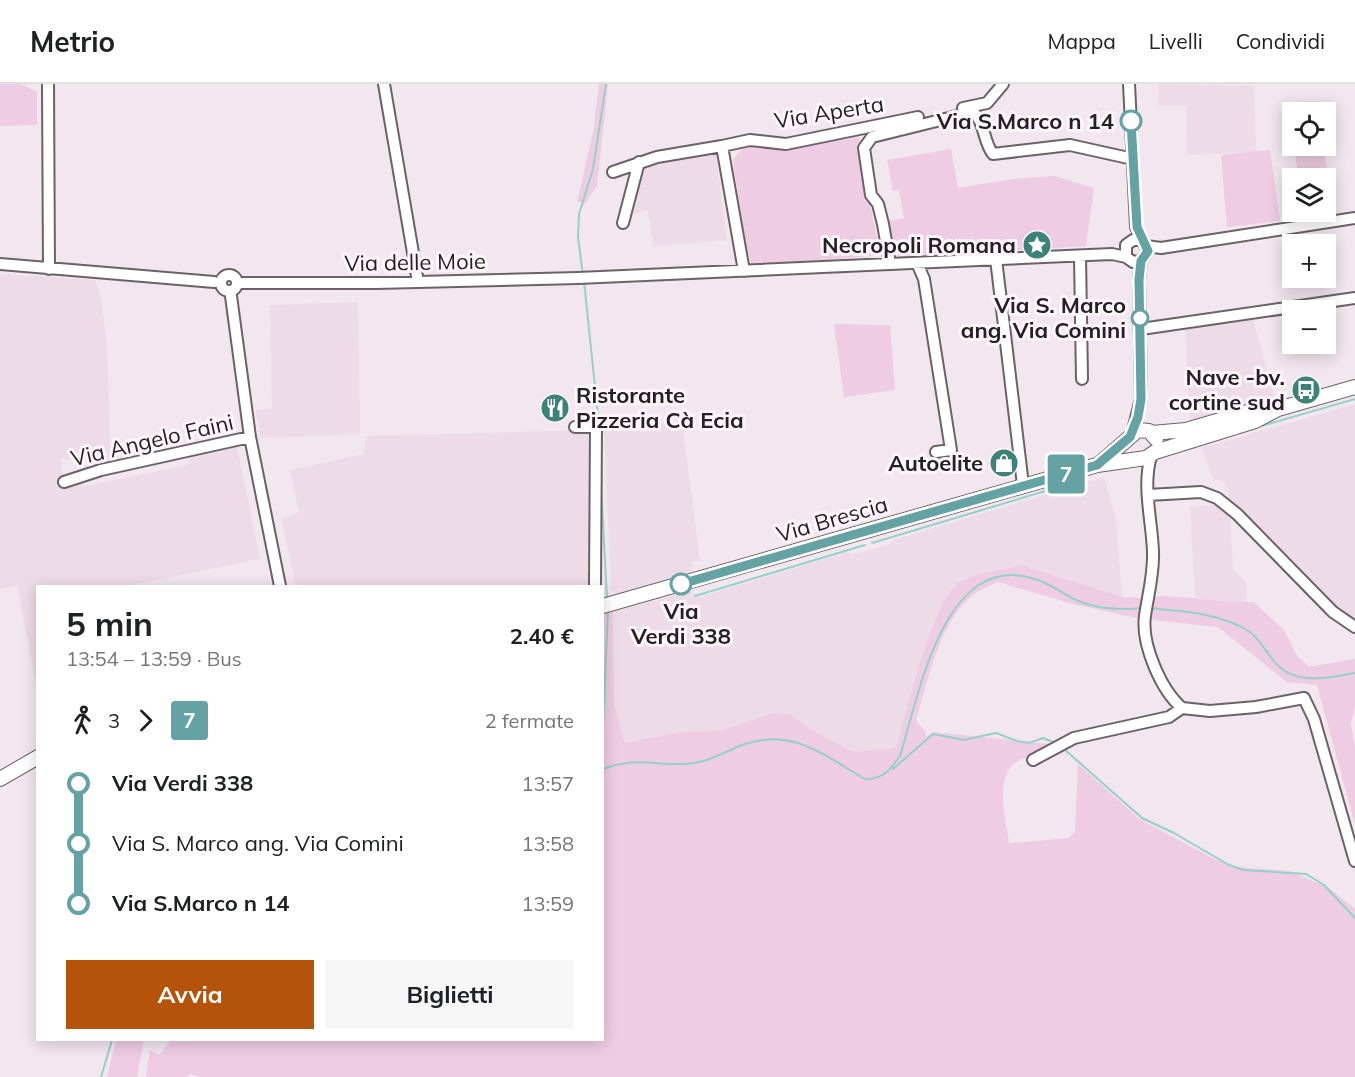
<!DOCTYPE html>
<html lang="it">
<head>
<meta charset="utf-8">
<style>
  :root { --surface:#fff; --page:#f6f6f6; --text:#202124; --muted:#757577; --line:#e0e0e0; --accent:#b45309 }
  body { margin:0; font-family:Mulish,sans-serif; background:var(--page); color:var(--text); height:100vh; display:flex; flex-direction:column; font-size:22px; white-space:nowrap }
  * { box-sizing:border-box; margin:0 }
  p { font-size:20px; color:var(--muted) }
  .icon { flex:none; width:33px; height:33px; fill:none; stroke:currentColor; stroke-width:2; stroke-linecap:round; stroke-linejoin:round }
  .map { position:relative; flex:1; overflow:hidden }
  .details { position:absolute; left:36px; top:501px; width:568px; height:456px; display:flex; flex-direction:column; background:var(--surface); border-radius:0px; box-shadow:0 3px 15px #0003 }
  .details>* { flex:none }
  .badge { padding:0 12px; border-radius:4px; font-size:21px; line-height:39px }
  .tools { position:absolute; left:1282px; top:18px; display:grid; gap:12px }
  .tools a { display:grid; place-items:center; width:54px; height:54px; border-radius:0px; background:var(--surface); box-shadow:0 3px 15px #0003; font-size:30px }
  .map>.badge { position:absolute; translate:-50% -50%; box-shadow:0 0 0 3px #fff }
  .legs { display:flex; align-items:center; gap:9px; height:66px; padding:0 30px; font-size:20px }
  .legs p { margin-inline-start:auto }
  .summary { display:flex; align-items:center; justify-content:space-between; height:102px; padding:0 30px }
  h1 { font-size:33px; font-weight:700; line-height:45px }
  .primary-button { display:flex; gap:12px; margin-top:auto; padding:12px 30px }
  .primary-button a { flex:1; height:69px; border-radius:0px; background:var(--accent); color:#fff; font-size:24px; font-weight:700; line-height:69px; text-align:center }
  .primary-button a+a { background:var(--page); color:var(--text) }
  ul { padding:0 30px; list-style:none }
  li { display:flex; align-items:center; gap:21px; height:60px; font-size:22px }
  li i { display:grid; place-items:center; width:9px; height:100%; margin:0 8px; background:currentColor }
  li i::after { content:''; width:15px; height:15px; margin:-8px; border:4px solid; border-radius:50%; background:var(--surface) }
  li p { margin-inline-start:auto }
  li:first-child i { background:linear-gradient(#0000 50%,currentColor 0) }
  li:last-child i { background:linear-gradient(currentColor 50%,#0000 0) }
  header { display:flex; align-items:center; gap:36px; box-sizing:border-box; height:84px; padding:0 30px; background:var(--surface); border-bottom:2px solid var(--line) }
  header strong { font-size:28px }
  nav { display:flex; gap:33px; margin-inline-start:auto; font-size:21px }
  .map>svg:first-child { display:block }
  .built { fill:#eddbe7 }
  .green { fill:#eecce3 }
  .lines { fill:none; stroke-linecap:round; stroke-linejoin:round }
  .stream { stroke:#94d1c6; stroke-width:2 }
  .minor-casing { stroke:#6b6268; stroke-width:14 }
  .secondary-casing { stroke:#6b6268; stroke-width:16 }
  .minor { stroke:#fff; stroke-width:10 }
  .secondary { stroke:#fff; stroke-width:14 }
  .line-1-casing { stroke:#fff; stroke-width:14 }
  .line-1 { stroke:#65a2a3; stroke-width:9 }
  .stop-1-dot { fill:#fff; stroke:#65a2a3; stroke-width:3 }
  .labels { text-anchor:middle; stroke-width:6; stroke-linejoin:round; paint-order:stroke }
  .street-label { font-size:22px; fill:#242123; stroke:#fef5fb }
  .stop-label { font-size:22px; font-weight:bold; fill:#242123; stroke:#fef5fb; text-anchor:end }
  .poi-label { font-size:22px; font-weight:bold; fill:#242123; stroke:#fef5fb; text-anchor:end }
</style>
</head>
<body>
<header>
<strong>Metrio</strong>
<nav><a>Mappa</a><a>Livelli</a><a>Condividi</a></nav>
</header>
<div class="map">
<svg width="1355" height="993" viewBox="0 0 1355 993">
  <rect width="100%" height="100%" fill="#f2e7ee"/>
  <!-- built -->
  <path class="built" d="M1158 0 1254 2 1256 68 1187 71 1186 22H1159Z
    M715 66 727 156 653 162 648 126 634 130 642 80Z
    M0 190 95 196 100 208 107 260 111 378 61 375 64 401 82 397 83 403 190 380 189 373 237 363 260 475 126 502H38L37 605 17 502 0 505Z
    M358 218 360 350 260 354 256 326 272 325 270 221Z
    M1252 232 1275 315 1190 341 1185 241Z
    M1355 320V536L1342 527 1230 414 1225 399 1213 395 1202 364Z
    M682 338 700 476 692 478 691 490 617 511 611 506 604 342Z
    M593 346 589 502H296L281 434 299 429 290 386 364 370 366 352Z
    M1104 393 1116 434 1122 513 1022 481 990 488 957 500 937 530 896 664 854 668 815 648 790 630 773 629 720 647 680 648 625 659 614 620 613 528 693 506 696 514 849 468 851 471 890 460V457Z
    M1214 421 1230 433 1233 485 1246 498 1247 518 1221 519 1195 513 1190 423Z"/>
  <!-- green -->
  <path class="green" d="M0 0H21L37 8V41L0 42Z
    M599 0H608L597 102 581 125 583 118H577L593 48Z
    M860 53 859 72 881 171 829 176 751 179 744 150 733 76 741 66 750 62 786 65Z
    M1293 60 1323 62 1334 128 1305 133 1304 128H1326V94H1299Z
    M951 65 958 104 1014 95 1054 92 1094 104 1086 162 898 174 888 137 904 134 899 106 893 107 887 76Z
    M1270 66 1280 137 1227 143 1221 71Z
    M834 240 890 241 895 306 844 313Z
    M1022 481 1122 513 1146 514 1141 535 1069 519 998 498C991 501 983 504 977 508 941 532 927 598 916 637L925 647 926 653 933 648 1048 660C1037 676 1029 670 1016 678 994 693 1006 737 1009 759L1069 754 1075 747 1078 680 1138 734 1216 776 1235 783 1290 787 1329 804 1355 825V993H198L191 990 186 993H146L150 966 159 971 171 956H603V530L613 528 614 620 625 659 680 648 720 647 773 629 790 630 815 648 854 668 896 664C908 626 930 525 956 501 968 490 1006 485 1022 481Z
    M1163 512C1194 513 1223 519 1254 518L1284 546 1297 572 1309 583 1355 575V622L1351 639 1355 665V741L1317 601 1287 598 1218 543 1152 536 1154 513Z
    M116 956H144L137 993H107Z"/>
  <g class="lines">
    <!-- stream -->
    <path class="stream" d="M583 192 578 153 579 130 593 85 606 0
      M584 197 599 341
      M1251 345 1355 315
      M601 403 607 514
      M872 459 1062 402
      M695 512 865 461
      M1149 524C1182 527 1218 529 1247 546 1259 553 1265 567 1274 577 1293 602 1328 594 1355 589
      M603 641 608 526
      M1064 665 1142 734 1174 749 1229 781 1244 786 1306 790 1324 801 1355 834
      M603 685C634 673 654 681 685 680 704 680 725 668 742 661 793 643 823 671 865 695 883 696 891 685 900 672 919 611 944 465 1035 495 1049 499 1062 509 1076 516 1096 525 1121 526 1143 524
      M893 685 933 650 964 656 996 649 1017 657 1029 659 1043 654 1058 660
      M101 993 112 956"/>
    <!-- minor casing -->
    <g class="minor-casing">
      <path id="minor" d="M48 0 49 185
        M384 0 418 198
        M1129 0 1136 143 1148 167 1141 177 1133 178 1126 173V161L1133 156H1141
        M963 24 987 19 1003 0
        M613 88 657 73 722 62
        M623 139 639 78
        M1146 162 1161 164 1355 134
        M1080 172 1082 295
        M996 175 1023 401
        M917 179 924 195 951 366 936 368
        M0 180 214 198
        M890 180 883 140 878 120 871 111 864 64 872 53 973 28C985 37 983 58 993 70L1070 61 1133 75
        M744 187 722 62 750 56 786 60 918 33
        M221 199a8 8 0 1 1 16 0a8 8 0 1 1-16 0Z
        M243 199H376L578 194 1112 170 1126 173
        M231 212 250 353 280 502
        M1141 245 1355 214
        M575 343H596L595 502
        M1132 350 1141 315 1139 196 1141 177
        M1151 372C1142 403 1152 436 1153 468 1154 489 1148 511 1145 532 1141 560 1161 606 1182 624L1210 627 1256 623 1304 614 1314 635 1355 777
        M64 398 101 386 250 353
        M1148 411 1201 408 1217 414 1237 430 1333 528 1355 543
        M1033 676 1074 654 1169 633 1182 624"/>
    </g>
    <!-- secondary casing -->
    <g class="secondary-casing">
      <path id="secondary" d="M1152 349 1186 346 1251 327 1273 325
        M1099 380 1138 346 1149 347 1156 355
        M603 522 1097 381 1146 374 1155 368 1255 337 1278 325 1355 303
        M0 695 38 673"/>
    </g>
    <!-- minor -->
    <use href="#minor" class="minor"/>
    <!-- secondary -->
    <use href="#secondary" class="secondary"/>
  </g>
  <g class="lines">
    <!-- line-1 casing -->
    <g class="line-1-casing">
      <path id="line-1" d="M681 500 1097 381 1130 353 1138 333 1141 315 1139 196 1141 177 1148 167 1137 143 1131 37"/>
    </g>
    <!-- line-1 -->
    <use href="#line-1" class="line-1"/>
  </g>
  <!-- icons -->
  <defs>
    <g id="sight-disc" transform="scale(1.5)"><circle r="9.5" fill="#3c8278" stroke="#fef5fb"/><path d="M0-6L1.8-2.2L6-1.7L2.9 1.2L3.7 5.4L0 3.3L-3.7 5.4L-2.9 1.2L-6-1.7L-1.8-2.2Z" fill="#fff"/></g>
    <g id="bus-disc" transform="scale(1.5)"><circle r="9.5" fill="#3c8278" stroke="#fef5fb"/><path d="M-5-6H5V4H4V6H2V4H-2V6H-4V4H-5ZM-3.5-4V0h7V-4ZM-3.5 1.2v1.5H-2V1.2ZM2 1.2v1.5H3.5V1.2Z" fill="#fff"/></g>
    <g id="restaurant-disc" transform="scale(1.5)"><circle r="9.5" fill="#3c8278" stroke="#fef5fb"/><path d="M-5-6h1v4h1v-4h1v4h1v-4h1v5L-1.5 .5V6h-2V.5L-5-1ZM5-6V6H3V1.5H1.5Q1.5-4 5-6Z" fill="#fff"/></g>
    <g id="shop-disc" transform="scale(1.5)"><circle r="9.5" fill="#3c8278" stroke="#fef5fb"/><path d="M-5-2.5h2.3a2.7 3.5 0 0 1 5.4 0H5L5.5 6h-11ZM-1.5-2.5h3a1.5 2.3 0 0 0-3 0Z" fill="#fff"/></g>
  </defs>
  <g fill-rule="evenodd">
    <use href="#sight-disc" x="1037" y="161"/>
    <use href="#bus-disc" x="1306" y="306"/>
    <use href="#restaurant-disc" x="555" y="324"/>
    <use href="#shop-disc" x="1004" y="379"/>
  </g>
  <!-- markers -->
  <g class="stop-1-dot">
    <circle cx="1131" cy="37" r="10"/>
    <circle cx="1140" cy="234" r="8"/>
    <circle cx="681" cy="500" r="10"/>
  </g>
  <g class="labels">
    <!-- street labels -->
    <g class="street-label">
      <text transform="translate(829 28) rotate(-9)" y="8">Via Aperta</text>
      <text transform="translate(415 178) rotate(-1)" y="8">Via delle Moie</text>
      <text transform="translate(152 356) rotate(-13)" y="8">Via Angelo Faini</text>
      <text transform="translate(832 435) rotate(-16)" y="8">Via Brescia</text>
    </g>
    <!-- stop labels -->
    <g class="stop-label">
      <text x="1114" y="45">Via S.Marco n 14</text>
      <text x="1126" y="229">Via S. Marco<tspan x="1126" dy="25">ang. Via Comini</tspan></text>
      <text x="681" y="535" text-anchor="middle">Via<tspan x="681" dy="25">Verdi 338</tspan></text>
    </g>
    <!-- poi labels -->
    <g class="poi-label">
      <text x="1016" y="169">Necropoli Romana</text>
      <text x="1285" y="301">Nave -bv.<tspan x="1285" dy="25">cortine sud</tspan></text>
      <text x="576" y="319" text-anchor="start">Ristorante<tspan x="576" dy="25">Pizzeria Cà Ecia</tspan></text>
      <text x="983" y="387">Autoelite</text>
    </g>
  </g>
</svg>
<div class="tools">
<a><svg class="icon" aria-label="locate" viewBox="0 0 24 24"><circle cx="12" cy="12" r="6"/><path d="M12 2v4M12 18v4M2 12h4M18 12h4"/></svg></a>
<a><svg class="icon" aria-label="layers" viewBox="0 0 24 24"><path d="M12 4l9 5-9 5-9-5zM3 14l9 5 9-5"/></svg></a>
<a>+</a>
<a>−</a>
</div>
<b class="badge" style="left:1066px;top:390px;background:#65a2a3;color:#fff">7</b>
<section class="details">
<div class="summary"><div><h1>5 min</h1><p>13:54 – 13:59 · Bus</p></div><b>2.40 €</b></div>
<div class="legs"><svg class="icon" aria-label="walk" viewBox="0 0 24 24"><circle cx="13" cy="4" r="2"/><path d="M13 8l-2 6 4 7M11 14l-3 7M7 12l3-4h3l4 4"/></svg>3<svg class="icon" aria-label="forward" viewBox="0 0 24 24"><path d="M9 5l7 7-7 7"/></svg><b class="badge" style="background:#65a2a3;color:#fff">7</b><p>2 fermate</p></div>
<ul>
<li><i style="color:#65a2a3"></i><b>Via Verdi 338</b><p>13:57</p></li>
<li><i style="color:#65a2a3"></i><span>Via S. Marco ang. Via Comini</span><p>13:58</p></li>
<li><i style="color:#65a2a3"></i><b>Via S.Marco n 14</b><p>13:59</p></li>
</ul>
<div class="primary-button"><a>Avvia</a><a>Biglietti</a></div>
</section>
</div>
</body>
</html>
